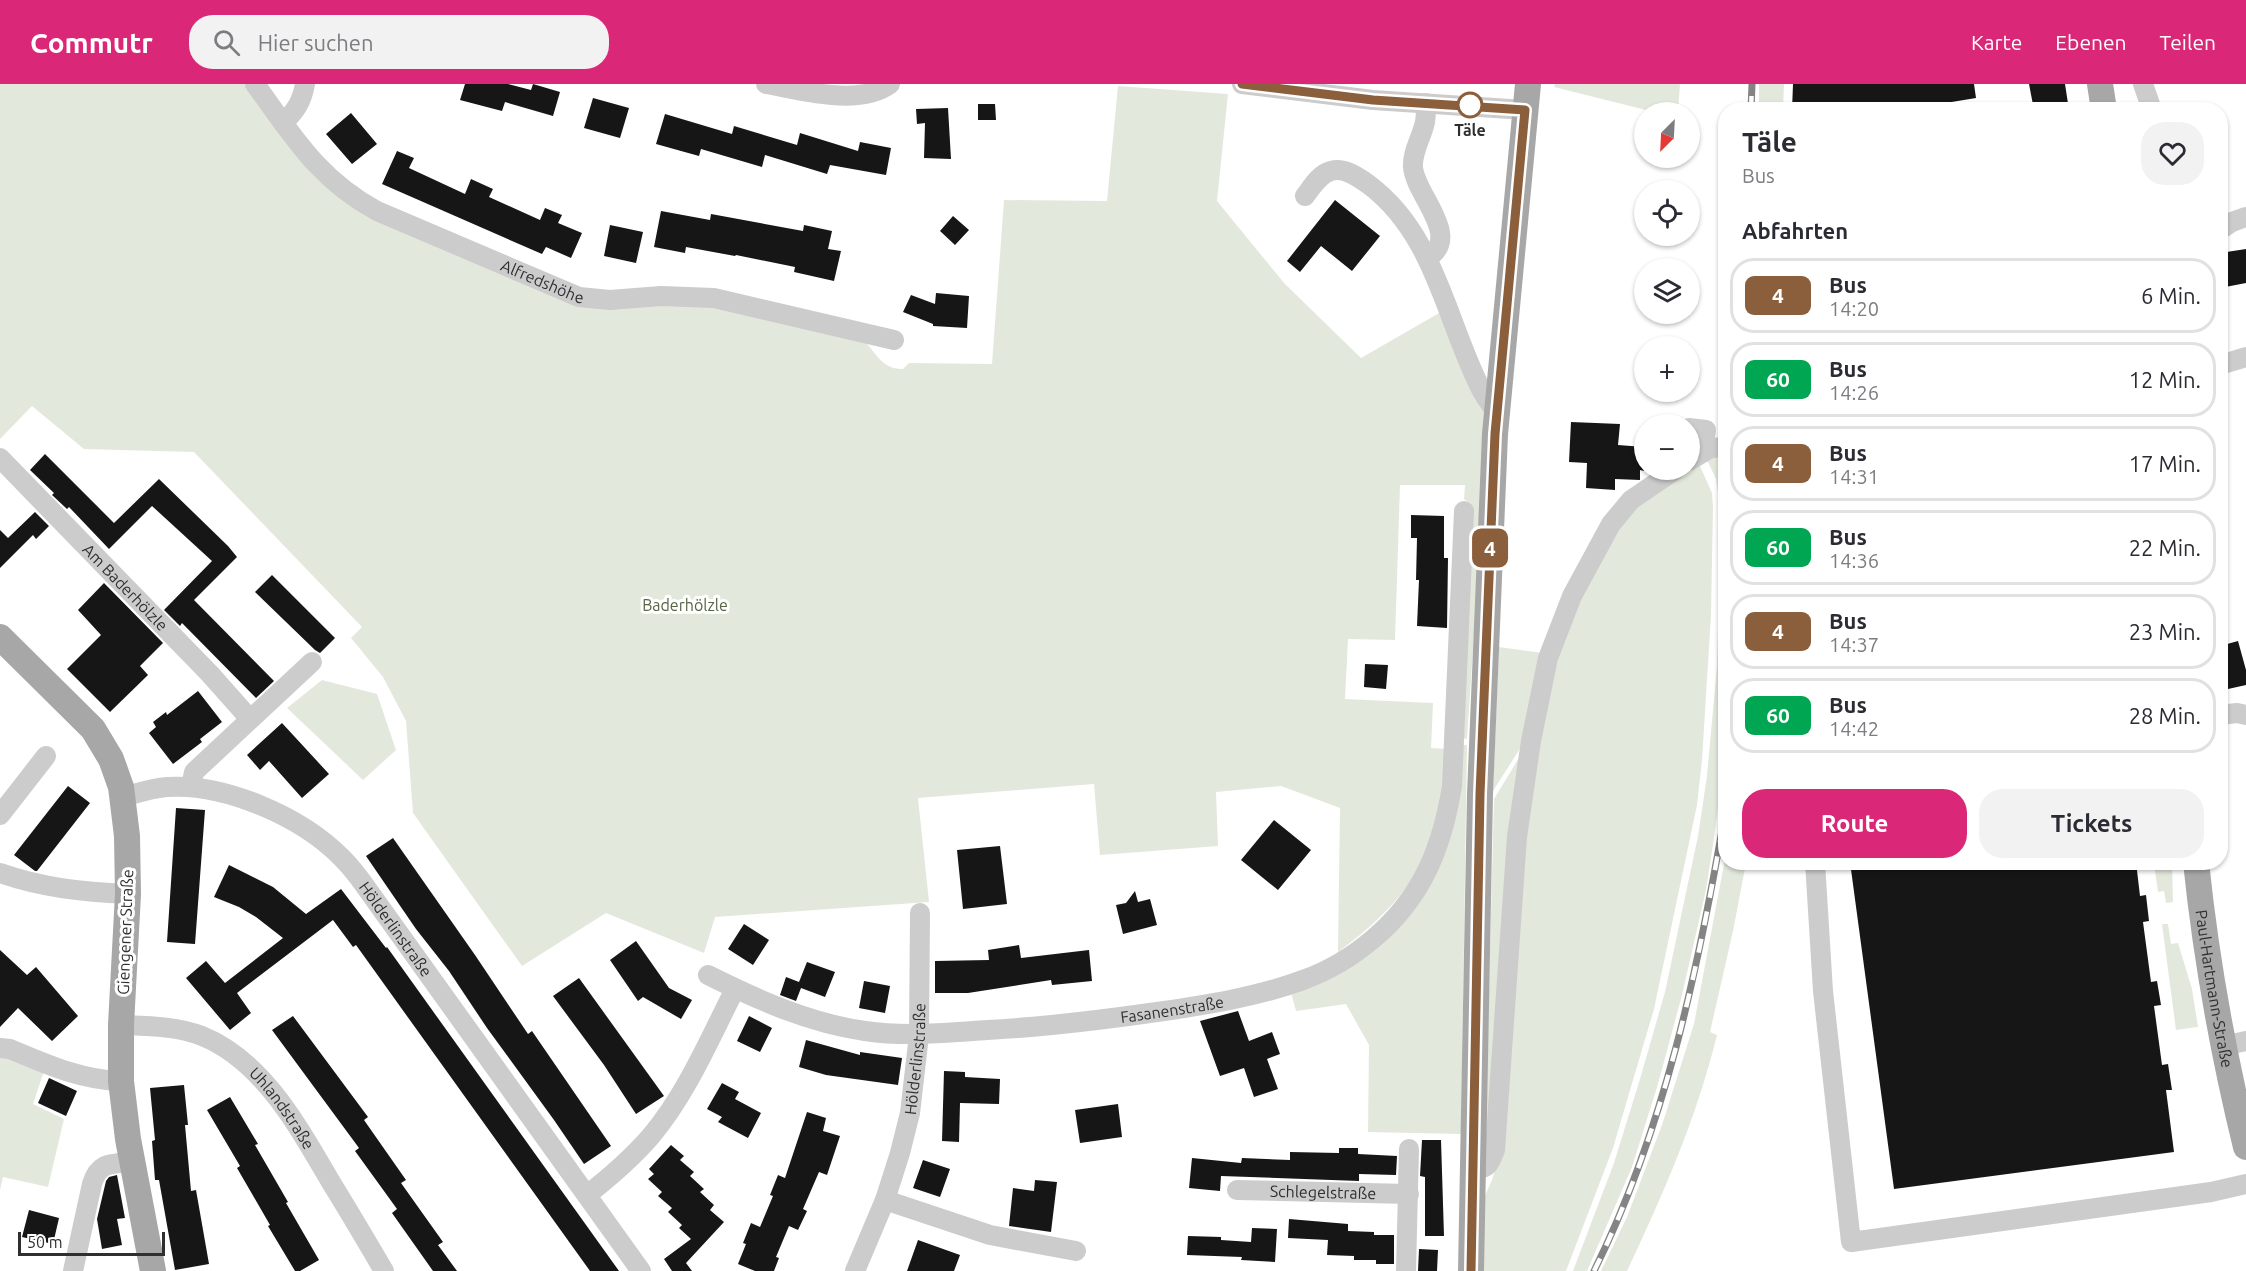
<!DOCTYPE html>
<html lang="de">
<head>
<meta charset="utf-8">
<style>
  :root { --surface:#fff; --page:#f2f2f3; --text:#2b2b33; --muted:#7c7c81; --line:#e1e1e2; --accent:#db2777 }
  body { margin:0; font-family:Ubuntu,sans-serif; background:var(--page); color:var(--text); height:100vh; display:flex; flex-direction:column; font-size:22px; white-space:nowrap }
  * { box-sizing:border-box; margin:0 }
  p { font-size:20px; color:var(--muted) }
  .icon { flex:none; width:33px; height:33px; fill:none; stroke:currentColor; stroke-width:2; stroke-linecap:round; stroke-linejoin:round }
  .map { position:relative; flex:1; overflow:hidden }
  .details { position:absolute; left:1718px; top:18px; width:510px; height:768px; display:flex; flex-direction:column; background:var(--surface); border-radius:24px; box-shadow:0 2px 4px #0004 }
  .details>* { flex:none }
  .badge { padding:0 12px; border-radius:9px; font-size:21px; line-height:39px }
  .needle { width:39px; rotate:204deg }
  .buttons { position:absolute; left:1634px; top:18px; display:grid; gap:12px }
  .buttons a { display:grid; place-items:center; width:66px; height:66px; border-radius:50%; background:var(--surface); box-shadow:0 2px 4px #0004; font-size:30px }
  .scale { position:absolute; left:18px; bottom:15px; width:147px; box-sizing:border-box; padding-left:6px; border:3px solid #2f2f2f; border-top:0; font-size:16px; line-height:21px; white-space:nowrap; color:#2f2f2f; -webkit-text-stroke:4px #fff; paint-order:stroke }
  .map>.badge { position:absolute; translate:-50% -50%; box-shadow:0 0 0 3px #fff }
  h2 { padding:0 24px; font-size:22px; line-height:54px }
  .round { display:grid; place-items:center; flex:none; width:63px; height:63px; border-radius:24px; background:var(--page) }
  .overview { display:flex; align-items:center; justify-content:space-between; height:102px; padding:0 24px }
  h1 { font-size:28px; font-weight:600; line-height:45px }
  .button { display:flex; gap:12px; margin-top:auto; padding:12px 24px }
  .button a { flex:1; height:69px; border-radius:24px; background:var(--accent); color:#fff; font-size:24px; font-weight:600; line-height:69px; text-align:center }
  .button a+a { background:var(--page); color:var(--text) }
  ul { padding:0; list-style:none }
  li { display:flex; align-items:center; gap:18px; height:75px; margin:0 12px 9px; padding:0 12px; border:3px solid var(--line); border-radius:24px }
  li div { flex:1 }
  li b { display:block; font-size:22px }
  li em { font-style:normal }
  li .badge { min-width:66px; font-weight:700; text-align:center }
  header { display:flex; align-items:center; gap:36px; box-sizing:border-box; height:84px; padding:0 30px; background:var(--accent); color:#fff }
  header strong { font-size:28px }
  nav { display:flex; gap:33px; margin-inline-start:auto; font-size:21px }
  .search { width:420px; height:54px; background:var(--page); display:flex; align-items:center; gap:15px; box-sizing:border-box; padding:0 21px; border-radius:24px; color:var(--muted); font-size:22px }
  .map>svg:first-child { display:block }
  .green { fill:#e3e8dc }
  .building { fill:#161616 }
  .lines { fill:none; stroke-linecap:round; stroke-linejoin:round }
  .minor { stroke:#ccc; stroke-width:20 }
  .major { stroke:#a7a7a7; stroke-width:26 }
  .rail-casing { stroke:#848484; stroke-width:7 }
  .rail { stroke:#fff; stroke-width:4.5; stroke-dasharray:14; stroke-linecap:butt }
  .line-casing { stroke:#fff; stroke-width:14 }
  .line { stroke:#8b5e3c; stroke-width:9 }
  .stop-dot { fill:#fff; stroke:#8b5e3c; stroke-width:3 }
  .labels { text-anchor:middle; stroke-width:6; stroke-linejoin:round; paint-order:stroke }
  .stop-label { font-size:16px; font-weight:bold; fill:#2f2f2f; stroke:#fff }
  .street-label { font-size:16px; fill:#2f2f2f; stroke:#fff }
  .park-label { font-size:16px; fill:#556642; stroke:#fff }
</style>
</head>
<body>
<header>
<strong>Commutr</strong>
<div class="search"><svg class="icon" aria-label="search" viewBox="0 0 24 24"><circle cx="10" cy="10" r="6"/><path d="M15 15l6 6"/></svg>Hier suchen</div>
<nav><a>Karte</a><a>Ebenen</a><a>Teilen</a></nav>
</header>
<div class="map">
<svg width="2246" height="1187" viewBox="0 0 2246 1187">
  <rect width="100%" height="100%" fill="#fff"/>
  <!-- green -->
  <path class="green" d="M0 0H246C276 41 302 84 342 115L538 205 701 218 859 252C876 266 879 285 903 285L909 279 992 280 1004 116 1107 117 1118 2 1228 10 1217 117 1284 199 1361 274 1441 228 1489 328 1467 655 1461 654 1471 420 1464 415 1465 401H1400L1395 556 1348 555 1345 615 1433 619 1431 664 1448 665C1447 678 1448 693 1446 707 1432 782 1398 824 1338 868L1340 724 1281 702 1216 708 1218 762 1100 771 1094 700 918 714 929 818 715 833 704 869 606 829 522 882 413 729 406 637 383 593 351 554 362 543 194 368 84 365 32 322 0 355Z
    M1555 0H1680L1678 28H1654L1554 3Z
    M1759 0H1784L1783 25H1759Z
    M1725 369V672L1714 754 1706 806 1682 911 1658 1000 1632 1083 1587 1187H1573L1614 1079 1640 995 1665 908 1698 752 1707 692 1717 582 1721 427 1716 395 1707 376Z
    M1699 380 1712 409 1713 423 1711 531 1702 676 1697 721 1654 925 1613 1064 1566 1187H1483L1484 1114 1492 1096 1497 1079 1520 768 1551 577 1612 446 1643 413Z
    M1499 563 1543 569 1521 663 1493 707Z
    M322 596 377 610 396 666 363 696 287 624Z
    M1462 661H1467L1461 1050 1368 1048 1369 961 1346 920 1296 927 1290 905 1412 820Z
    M1525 664 1485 1066 1494 715Z
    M1725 775V778L1746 779 1733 847 1710 948 1717 951C1697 1033 1663 1111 1627 1187H1601L1627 1133 1662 1041 1694 940Z
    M2154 779H2172L2173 818 2166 819 2164 807 2158 808Z
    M2162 840H2168L2171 860 2178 859 2192 905 2198 943 2176 946Z
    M0 974H12L44 987 33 1020 64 1035 48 1103 3 1093 0 1106Z"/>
  <!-- building -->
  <path class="building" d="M465 0H508L531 6 533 0 560 8 553 32 505 18 502 27 460 16Z
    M1793 0H1974L1976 14 1903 26H1792Z
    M2029 0H2065L2069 26H2034Z
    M593 14 629 24 620 54 584 44Z
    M978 20H995L996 36H978Z
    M948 24 951 75 924 74 925 39 917 40 916 25Z
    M351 29 377 60 352 80 326 50Z
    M665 30 732 50 734 42 797 61 800 49 858 67 860 58 891 64 886 91 830 81 827 90 765 71 762 83 701 65 699 72 656 60Z
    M397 67 414 74 409 84 465 110 471 95 493 105 489 113 540 136 545 124 562 131 558 139 582 149 571 174 546 163 542 170 382 100Z
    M1335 116 1380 152 1352 187 1321 162 1300 188 1287 177Z
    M661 127 710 136 711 130 803 147 804 141 832 147 828 165 841 167 834 197 794 188 795 183 736 171 735 172 686 163 685 169 654 163Z
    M953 132 969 146 955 161 940 147Z
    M610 141 643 148 636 179 604 172Z
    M2246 165V199L2220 204V169Z
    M936 209 969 212 967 244 933 242V240L903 228 911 211 935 220Z
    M1571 338 1620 340 1618 361 1644 363V387L1640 386V396L1615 395V406L1586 404 1587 379 1569 378Z
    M45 370 114 439 159 395 228 462 237 473 194 516 274 597 256 614 182 539 180 542 164 526 212 477 152 422 109 465 69 423 67 425 52 411 54 409 30 386Z
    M35 428 49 442 36 455 33 451 0 484V446L8 454Z
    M1411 431 1444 432V474H1448L1447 544 1417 542 1419 496H1416L1417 454H1411Z
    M272 491 335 554 320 569 315 566 255 508Z
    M104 499 163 559 140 582 148 591 110 628 67 585 101 551 78 526Z
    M2238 557 2246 586V601L2228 605 2220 602V562Z
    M1365 580 1388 581 1386 605 1364 603Z
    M198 607 222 638 200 655 202 658 173 680 149 649 156 643 153 638 166 628 167 631Z
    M282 639 329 690 302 714 269 677 260 686 247 671Z
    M68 702 90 719 37 787H35L14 771Z
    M176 724 205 726 195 860 167 858Z
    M1274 736 1311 766 1278 806 1241 776Z
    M393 754 475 871 528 950 532 947 611 1062 584 1080 554 1036 487 944 449 887 416 845 366 772Z
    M1000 762 1007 820 963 825 957 766Z
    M1850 778H2136L2140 812 2146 811 2149 837 2143 838 2151 898 2157 897 2161 921 2154 922 2162 981 2168 980 2172 1006H2166L2174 1068 1894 1105Z
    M229 781 273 803 306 830 341 805 386 864 387 863 619 1187H590L356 861 353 863 333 836 237 909 251 929 230 946 186 894 206 877 225 899 283 854 256 833 239 823 214 813Z
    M1135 807 1138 818 1150 815 1157 841 1123 850 1116 821 1126 819Z
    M744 840 769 856 753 881 728 865Z
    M636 857 669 904 692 916 681 935 643 913 638 917 610 876Z
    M1019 861 1021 874 1089 866 1092 897 1052 901 1051 896 968 909H935V877L989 876 988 866Z
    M0 866 27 891 36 883 78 932 52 957 18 924 0 943Z
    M807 878 835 888 825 913 801 904 796 917 780 911 786 893 799 898Z
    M579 894 664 1012 636 1030 604 981 553 912Z
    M864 897 890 902 885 929 859 924Z
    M1238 927 1249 957 1272 948 1280 970 1267 975 1278 1005 1254 1013 1244 984 1220 992 1200 937Z
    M293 932 368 1033 364 1036 406 1096 401 1099 443 1158 438 1161 457 1187H433L392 1129 397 1125 355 1067 359 1064 272 946Z
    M749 932 772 944 760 968 737 957Z
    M806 956 860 971V968L902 974 898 1001 826 991 799 983Z
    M944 987 965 988V993L1000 995 999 1020 960 1019 959 1058 942 1057Z
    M49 994 77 1007 66 1032 38 1019Z
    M722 999 739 1008 735 1015 761 1029 748 1054 718 1038 722 1033 707 1025Z
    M184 1001 188 1041H185L191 1107 196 1106 209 1180 175 1186 159 1096H155L152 1057 155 1056 150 1004Z
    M230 1013 258 1060 255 1061 288 1118 286 1119 319 1176 300 1187H295L268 1142 270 1141 237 1084 240 1082 207 1026Z
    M1118 1020 1122 1053 1080 1059 1075 1026Z
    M807 1028 826 1034 823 1047 840 1052 827 1091 819 1088 803 1125 807 1127 798 1146 789 1142 776 1173 779 1174 774 1187H755L738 1180 746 1160 743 1159 751 1139 760 1143 773 1112 770 1111 778 1091 785 1094Z
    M1422 1056H1441L1444 1152H1425V1093L1420 1092Z
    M671 1061 684 1072 680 1076 694 1088 690 1092 704 1105 700 1108 714 1121 710 1126 724 1138 686 1179 692 1187H672L664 1175 691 1155 679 1144 682 1141 668 1128 672 1124 658 1112 662 1108 648 1095 654 1090 649 1085Z
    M1339 1064H1358V1070L1397 1072 1396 1091 1359 1090V1097L1221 1092 1220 1107 1189 1104 1192 1074 1241 1079 1242 1074 1290 1076V1068L1339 1069Z
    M923 1076 950 1085 940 1113 913 1104Z
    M117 1091 125 1134 117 1135 122 1161 102 1165 97 1135 106 1097 109 1093Z
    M1035 1096 1057 1098 1051 1148 1009 1142 1013 1104 1034 1107Z
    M29 1126 59 1134 53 1160 22 1153Z
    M1289 1135 1348 1140V1147L1374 1148V1151H1394V1180H1376V1176H1354V1172L1327 1171 1328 1156 1288 1154Z
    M1252 1144 1277 1145 1275 1178 1241 1176 1242 1173 1187 1171 1188 1152 1221 1153V1156L1251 1158Z
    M918 1156 960 1171 954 1187H907Z
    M1419 1165 1438 1166 1437 1187H1418Z"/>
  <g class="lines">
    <!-- minor -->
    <g class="minor">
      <path id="s1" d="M255 0C293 52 318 95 377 127L579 213 610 216 661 212 714 214 894 256"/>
      <path d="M766 0C801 6 859 23 890 0"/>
      <path d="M1242 0 1373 16 1525 26"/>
      <path d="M2143 0 2152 26"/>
      <path d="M1426 19C1426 25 1426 32 1425 38 1422 53 1412 67 1413 83 1415 111 1463 153 1427 174"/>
      <path d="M283 39C296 27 302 17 305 0"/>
      <path d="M1305 112C1312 103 1319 90 1331 87 1344 83 1358 93 1368 100 1434 149 1445 232 1479 301 1483 311 1490 319 1496 328"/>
      <path d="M2220 146 2232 138 2246 133"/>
      <path d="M2220 281 2246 273"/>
      <path d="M1689 344 1706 346 1703 368"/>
      <path id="s2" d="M0 374 210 590 250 635"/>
      <path d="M1689 377 1709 365 1725 362"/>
      <path d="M2220 631 2237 629 2246 631"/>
      <path d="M191 703 194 688 312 578"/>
      <path id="s3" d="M123 713C138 709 152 704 167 703 225 699 302 733 342 774 350 782 358 792 365 802L641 1187"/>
      <path d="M0 731 46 672"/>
      <path d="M1815 778 1823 907 1851 1158 2211 1108 2246 1100"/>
      <path d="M0 789C42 804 84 808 128 810"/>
      <path id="s4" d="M708 891C758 916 809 939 865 947 905 953 946 949 987 946 1044 943 1101 936 1157 928 1206 921 1257 913 1303 896 1328 887 1353 872 1373 855 1422 814 1442 764 1452 702L1464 427"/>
      <path id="s5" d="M121 941C147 942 177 942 202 952 264 977 300 1046 332 1100 350 1129 367 1158 384 1187"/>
      <path d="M2223 962 2246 957"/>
      <path d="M0 964 10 965C46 980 81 996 121 997"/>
      <path d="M1473 1086C1488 1085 1490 1080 1495 1066L1517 753 1531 657 1548 574 1572 512 1611 440 1631 416 1675 386"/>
      <path id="s6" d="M1237 1106 1409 1110"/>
      <path d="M587 1111C610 1093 632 1074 651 1052 687 1009 710 954 735 905"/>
      <path d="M885 1116 990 1151 1076 1167"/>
      <path d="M73 1187 92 1100C99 1077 112 1080 132 1078"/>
      <path id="s7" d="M855 1187 885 1116 900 1069 910 1029 919 951 920 829"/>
      <path d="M1406 1187 1409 1065"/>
    </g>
    <!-- major -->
    <g class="major">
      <path d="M2100 0 2104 26"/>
      <path d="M0 553 93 645 111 675 121 703 127 752 128 810 121 941V997L128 1055 153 1187"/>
      <path id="s8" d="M2196 778C2206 875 2223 969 2246 1063"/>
      <path d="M1471 1187 1480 710 1495 350 1528 0"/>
    </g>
    <!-- rail casing -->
    <g class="rail-casing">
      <path id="rail" d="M1751 26 1752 0
        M1594 1187C1665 1044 1698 886 1725 729"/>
    </g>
    <!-- rail -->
    <use href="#rail" class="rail"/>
  </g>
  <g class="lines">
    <!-- line casing -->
    <g class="line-casing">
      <path id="line" d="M1242 0 1373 16 1525 26 1495 350 1480 710 1471 1187"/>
    </g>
    <!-- line -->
    <use href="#line" class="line"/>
  </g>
  <!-- markers -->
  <circle class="stop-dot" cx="1470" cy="21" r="12"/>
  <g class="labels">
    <!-- stop labels -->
    <g class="stop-label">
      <text x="1470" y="52">Täle</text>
    </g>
    <!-- street labels -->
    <g class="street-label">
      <text dy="6" stroke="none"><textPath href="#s1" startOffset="358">Alfredshöhe</textPath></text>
      <text dy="6" stroke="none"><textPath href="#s2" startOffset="180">Am Baderhölzle</textPath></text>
      <text dy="6" stroke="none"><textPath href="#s3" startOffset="328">Hölderlinstraße</textPath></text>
      <text transform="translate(125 848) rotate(-88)" y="6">Giengener Straße</text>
      <text dy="6" stroke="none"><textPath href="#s8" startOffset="128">Paul-Hartmann-Straße</textPath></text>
      <text dy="6" stroke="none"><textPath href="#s4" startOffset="476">Fasanenstraße</textPath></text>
      <text dy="6" stroke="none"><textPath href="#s7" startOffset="222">Hölderlinstraße</textPath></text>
      <text dy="6" stroke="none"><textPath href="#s5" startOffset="192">Uhlandstraße</textPath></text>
      <text dy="6" stroke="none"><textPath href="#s6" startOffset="86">Schlegelstraße</textPath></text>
    </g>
    <!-- park labels -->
    <g class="park-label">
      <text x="685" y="527">Baderhölzle</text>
    </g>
  </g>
</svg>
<div class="buttons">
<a><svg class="needle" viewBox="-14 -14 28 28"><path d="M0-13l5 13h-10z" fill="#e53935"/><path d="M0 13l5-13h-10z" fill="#7c7c81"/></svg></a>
<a><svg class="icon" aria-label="locate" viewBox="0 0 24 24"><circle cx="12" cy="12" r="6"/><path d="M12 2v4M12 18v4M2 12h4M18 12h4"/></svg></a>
<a><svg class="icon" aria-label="layers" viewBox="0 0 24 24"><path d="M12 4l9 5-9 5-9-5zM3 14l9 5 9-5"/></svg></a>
<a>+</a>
<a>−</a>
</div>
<div class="scale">50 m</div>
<b class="badge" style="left:1490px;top:464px;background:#8b5e3c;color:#fff">4</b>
<section class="details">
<div class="overview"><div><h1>Täle</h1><p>Bus</p></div><a class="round"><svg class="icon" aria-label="heart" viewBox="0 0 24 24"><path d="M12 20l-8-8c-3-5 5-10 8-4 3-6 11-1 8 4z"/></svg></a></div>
<h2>Abfahrten</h2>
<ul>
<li><span class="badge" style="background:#8b5e3c;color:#fff">4</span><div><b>Bus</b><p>14:20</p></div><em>6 Min.</em></li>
<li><span class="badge" style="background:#00a651;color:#fff">60</span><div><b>Bus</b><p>14:26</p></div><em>12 Min.</em></li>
<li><span class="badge" style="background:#8b5e3c;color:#fff">4</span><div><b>Bus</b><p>14:31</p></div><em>17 Min.</em></li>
<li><span class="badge" style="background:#00a651;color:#fff">60</span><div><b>Bus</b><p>14:36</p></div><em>22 Min.</em></li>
<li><span class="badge" style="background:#8b5e3c;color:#fff">4</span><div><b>Bus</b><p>14:37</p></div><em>23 Min.</em></li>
<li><span class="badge" style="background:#00a651;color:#fff">60</span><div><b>Bus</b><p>14:42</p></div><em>28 Min.</em></li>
</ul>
<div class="button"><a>Route</a><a>Tickets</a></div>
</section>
</div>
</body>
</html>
